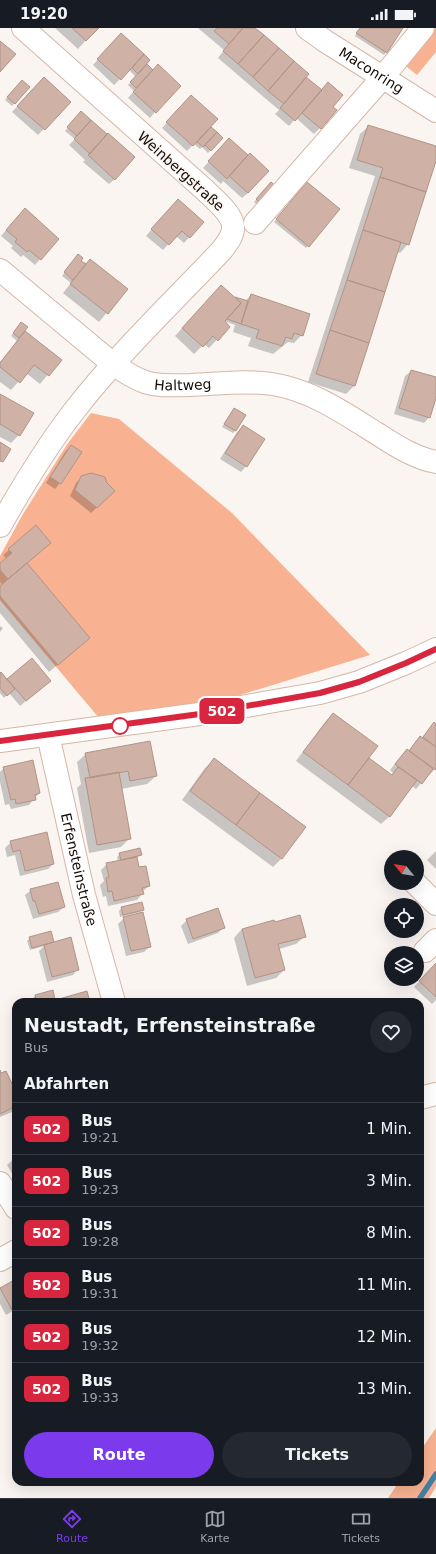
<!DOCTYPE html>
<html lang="de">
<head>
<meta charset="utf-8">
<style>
  :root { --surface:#171b24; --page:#242831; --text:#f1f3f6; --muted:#9ea1a6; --line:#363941; --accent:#7c3aed }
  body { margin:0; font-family:"DejaVu Sans",sans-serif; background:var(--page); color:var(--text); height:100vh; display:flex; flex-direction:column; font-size:15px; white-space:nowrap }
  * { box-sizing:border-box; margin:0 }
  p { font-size:13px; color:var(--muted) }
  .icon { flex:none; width:22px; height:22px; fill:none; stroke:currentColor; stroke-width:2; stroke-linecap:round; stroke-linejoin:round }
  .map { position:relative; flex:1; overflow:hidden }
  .panel { position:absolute; left:12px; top:970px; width:412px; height:488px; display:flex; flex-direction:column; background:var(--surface); border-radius:12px; box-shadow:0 4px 16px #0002 }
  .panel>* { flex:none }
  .badge { padding:0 8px; border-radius:6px; font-size:14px; line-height:26px }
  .needle { width:26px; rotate:300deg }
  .tools { position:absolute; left:384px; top:822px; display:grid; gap:8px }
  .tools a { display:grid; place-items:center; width:40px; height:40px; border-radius:50%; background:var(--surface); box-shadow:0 4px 16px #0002; font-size:20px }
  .map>.badge { position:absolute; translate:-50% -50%; box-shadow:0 0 0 2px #fff }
  h2 { padding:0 12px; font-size:15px; line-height:36px }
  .round { display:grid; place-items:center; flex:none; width:42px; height:42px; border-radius:21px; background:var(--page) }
  .overview { display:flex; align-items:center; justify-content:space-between; height:68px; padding:0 12px }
  h1 { font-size:19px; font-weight:700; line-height:30px }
  .primary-button { display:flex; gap:8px; margin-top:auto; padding:8px 12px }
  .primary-button a { flex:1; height:46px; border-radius:24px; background:var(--accent); color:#fff; font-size:16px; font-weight:700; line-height:46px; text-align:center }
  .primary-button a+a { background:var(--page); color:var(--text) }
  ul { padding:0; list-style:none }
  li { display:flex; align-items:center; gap:12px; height:52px; padding:0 12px; border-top:1px solid var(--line) }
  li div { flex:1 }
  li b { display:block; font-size:15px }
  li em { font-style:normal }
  li .badge { min-width:44px; font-weight:700; text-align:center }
  .status { display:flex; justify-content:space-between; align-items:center; height:28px; padding:0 20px; background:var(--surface); direction:ltr }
  .status svg { height:11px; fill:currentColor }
  .dock { display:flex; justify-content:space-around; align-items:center; height:56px; border-top:1px solid var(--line); background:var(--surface); font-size:11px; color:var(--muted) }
  .dock a { display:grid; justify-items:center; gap:2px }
  .dock .on { color:var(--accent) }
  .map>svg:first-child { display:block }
  .green { fill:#f8b291 }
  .shadow { fill:#0003 }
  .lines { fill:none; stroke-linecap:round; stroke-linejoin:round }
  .stream { stroke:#4281a3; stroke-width:5.5 }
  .building { fill:#cfb2a5; stroke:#b09487 }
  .minor-casing { stroke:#d4b7a9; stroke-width:24 }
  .minor { stroke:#fff; stroke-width:22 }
  .line-casing { stroke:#fff; stroke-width:9 }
  .line { stroke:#d7263d; stroke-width:6 }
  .stop-dot { fill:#fff; stroke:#d7263d; stroke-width:2 }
  .labels { text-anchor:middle; stroke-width:3.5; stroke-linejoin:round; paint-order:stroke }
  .street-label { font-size:14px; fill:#130a06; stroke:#fbf5f2 }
</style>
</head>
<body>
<div class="status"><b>19:20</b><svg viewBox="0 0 49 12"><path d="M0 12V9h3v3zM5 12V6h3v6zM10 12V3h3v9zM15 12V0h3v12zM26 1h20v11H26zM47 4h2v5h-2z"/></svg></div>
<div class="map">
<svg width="436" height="1470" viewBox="0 0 436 1470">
  <rect width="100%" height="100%" fill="#fbf5f2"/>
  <!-- green -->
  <path class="green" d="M431 0H436V24L417 47 402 35Z
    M91 385 119 391 232 485 370 627 214 675 99 690 0 572V528L23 486 68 415Z
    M436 1400V1459L429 1470H388L399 1454H420V1423Z"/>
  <!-- shadow -->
  <path class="shadow" d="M55 0H97L78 21Z
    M198 0H254L305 49 332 79 320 100 314 106 296 90 289 98 275 86 279 82 218 30 224 22Z
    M360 0H402L384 27 355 8Z
    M121 6 149 32 145 36 152 43 155 84 150 90 128 70 134 63 128 57 136 49 129 42 114 57 93 37Z
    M22 53 29 60 12 78 5 72Z
    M38 56 70 74 38 107 12 84Z
    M186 74 206 103 207 104 211 100 222 110 208 125 202 119 200 121 194 116 187 123 162 100Z
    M81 85 107 108 115 151 109 156 83 134 85 132 69 117 75 111 65 103Z
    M369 98 436 120V130L408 216 400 225 397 224 354 358 346 366 308 354 375 148 349 140 360 106Z
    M229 111 248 129V165L242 170 223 153 221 156 203 140Z
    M271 156 259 179 254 174Z
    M304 158 308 218 306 220 274 194Z
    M172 178 203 194 184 215 176 208 163 222 146 208Z
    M19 187 58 211 35 237 23 227 21 229 11 220 13 218 1 208Z
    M76 230 86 237 126 261 99 294 63 265 71 255 62 248Z
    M213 266 245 273 251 267 302 307 294 315 288 314 273 326 248 318 251 310 233 304 235 297 222 292 229 299 209 320 204 316 194 326 175 308Z
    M19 297 21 308 60 332 40 356 26 345 11 362 0 354V334L17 313 11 308Z
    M411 343 436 350V367L429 389 424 395 394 386 405 348Z
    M0 367 19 407 11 415 0 409Z
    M232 384 235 403 233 405 222 399Z
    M243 399 246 438 241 444 220 431 237 404Z
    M71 418 60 455 55 461 46 455 65 424Z
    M82 449 106 455 114 463 91 485 70 468 76 455Z
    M9 522 26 535 80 618 49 644 0 585V559L2 557 0 554V537L7 531 3 527Z
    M0 598 3 600 0 604Z
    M32 631 44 658 20 678 9 665 4 670 0 665V646L7 652Z
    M333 686 367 730 391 748 393 745 390 742 401 728 407 722 408 724 415 714 420 709 422 710 434 695 436 696V740L429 747H428L416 761 412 758 390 788 381 796 296 733 325 694Z
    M86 726 156 748 147 756 121 761 129 811 121 819 89 825 77 760 81 756 77 734Z
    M214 732 305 799 281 831 273 839 182 772 205 740Z
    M4 740 39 765 29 777 11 781 9 776 5 777 0 754V744Z
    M11 814 53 836 48 841 20 848 15 827 7 829 5 820Z
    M436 823V841L427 832Z
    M120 826 141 827 136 830 138 840 149 858 142 864V866L137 872 108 878 106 868 103 869 100 857 104 853 101 842 107 836 118 834 117 829Z
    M31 862 64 879 58 884 33 891 25 867Z
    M122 880 143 881 140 884 120 889 119 883Z
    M124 890 150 918 144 924 126 928 118 896Z
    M187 892 224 899 218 905 188 916 181 898Z
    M242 901 305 908 296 916 279 921 284 942 276 950 247 958 234 910Z
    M51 905 54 915 78 941 73 947 47 954 39 923 44 918 30 922 27 913 30 910Z
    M436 936V972L432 976 414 959Z
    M52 963 55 973 89 974H34L33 970 36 967Z
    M0 1045 16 1066V1080L12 1084 0 1089Z
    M16 1129V1152L7 1137Z
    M16 1252V1281L6 1287 0 1276V1261Z"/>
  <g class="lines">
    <!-- stream -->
    <path class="stream" d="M420 1470 436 1446"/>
  </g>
  <!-- building -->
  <path class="building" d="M72 0H99L86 13Z
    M217 0H243L229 16 214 3Z
    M243 0H255L264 7 238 36 223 23Z
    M360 0H403L387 25 356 5Z
    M121 5 144 26 121 52 97 31Z
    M264 7 279 20 253 49 238 36Z
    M0 13 16 26 0 44Z
    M279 20 294 33 268 63 253 49Z
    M144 26 150 32 138 46 132 40Z
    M294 33 309 46 284 76 268 63Z
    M147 36 153 42 136 60 130 54Z
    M158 36 181 58 156 85 133 64Z
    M44 49 71 74 45 102 17 78Z
    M306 49 322 62 295 93 280 80Z
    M22 52 30 59 15 76 7 69Z
    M328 54 343 67 333 79 337 82 321 101 302 85Z
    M191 67 218 91 193 118 166 94Z
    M81 83 91 92 77 108 67 99Z
    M91 92 107 106 90 126 74 111Z
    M368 97 436 118V133L426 164 380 149 383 140 357 132Z
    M211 99 217 104 203 119 197 114Z
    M217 104 223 110 211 123 205 117Z
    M108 105 135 129 115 152 88 127Z
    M229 110 248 127 227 151 208 133Z
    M250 125 269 143 248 165 229 148Z
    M380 149 426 164 409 217 363 202Z
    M271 154 278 160 263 177 256 171Z
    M307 154 340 181 309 219 276 191Z
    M178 171 204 194 190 210 182 203 169 217 151 201Z
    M25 180 59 211 41 232 29 222 27 224 15 214 17 211 6 202Z
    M363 202 401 214 385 264 347 252Z
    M78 226 83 230 81 233 86 236 73 252 64 244Z
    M90 231 128 261 108 286 70 256Z
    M347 252 385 264 369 315 330 302Z
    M221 257 241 275 225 293 230 299 218 313 213 308 203 319 182 300Z
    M251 266 310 286 303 308 294 305 292 311 286 309 282 318 256 310 259 302 241 296Z
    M235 269 248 273 241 296 227 291 241 275Z
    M21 294 28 299 19 310 13 305Z
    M330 302 369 315 355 358 316 346Z
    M25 303 62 332 49 348 34 337 20 355 0 339V335Z
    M411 342 436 349V370L430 390 399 380Z
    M0 366 34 385 20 408 0 396Z
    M234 380 246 387 236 403 224 396Z
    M243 397 265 411 247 439 225 425Z
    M0 414 11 421 3 434 0 433Z
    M71 417 82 424 61 456 50 449Z
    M91 445 105 449 107 455 115 463 97 480 75 462 81 448Z
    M36 497 51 515 8 551 0 542V535L12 525 8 521Z
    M27 535 90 610 58 637 0 568V558Z
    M32 630 51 653 26 673 7 651Z
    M1 644 15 661 7 668 0 660V645Z
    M333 685 378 718 348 757 303 724Z
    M434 694 436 696V719L423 709Z
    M420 708 436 719V742L409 723Z
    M150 713 157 748 130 753 128 743 90 750 85 725Z
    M407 721 433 741 422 756 395 736Z
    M214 730 260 765 236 797 190 763Z
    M369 730 392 747 398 739 417 752 390 789 348 757Z
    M33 732 40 765 35 767 36 772 16 776 15 771 11 772 3 739Z
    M119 744 131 811 97 817 85 750Z
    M260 765 306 799 282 831 236 797Z
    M47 804 54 836 25 843 20 822 13 824 10 813Z
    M140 820 142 827 121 832 119 825Z
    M137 829 139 839 146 838 150 858 142 860 144 866 114 873 112 863 108 864 106 850 109 849 106 835Z
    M58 854 65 879 39 886 35 873H33L30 861Z
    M142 874 144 882 123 887 121 879Z
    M218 880 225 900 193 911 186 891Z
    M143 884 151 919 131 923 123 889Z
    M300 887 306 909 278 916 285 942 255 950 242 901 274 892 275 894Z
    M51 903 54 914 32 920 29 909Z
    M71 909 79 942 52 949 44 917Z
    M436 935V969L419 953Z
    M53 962 55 972 47 974H37L35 967Z
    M87 963 90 974H52V973Z
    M0 1042 1 1045 6 1043 16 1064V1078L0 1086Z
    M16 1251V1280L12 1282 0 1260Z"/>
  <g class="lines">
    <!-- minor casing -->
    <g class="minor-casing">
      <g id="minor">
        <path id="s1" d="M307 0 325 13 436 83"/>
        <path d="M255 195 383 49 423 0"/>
        <path id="s2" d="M0 242 113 336C123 343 133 350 145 354 160 359 175 357 190 357 217 356 246 352 272 356 311 362 344 385 376 405 395 417 414 430 436 434"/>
        <path d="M0 498C22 459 46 419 74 383 118 326 172 275 222 222 226 216 233 209 233 200 234 187 214 171 206 163L23 0"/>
        <path id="s3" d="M48 707 84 867 114 974"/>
        <path d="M0 713 207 685 320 665 359 654 406 635 436 621"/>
        <path d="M415 855 436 876"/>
        <path d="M425 923 436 912"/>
        <path d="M420 1070 436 1066"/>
        <path d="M0 1155 16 1180"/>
        <path d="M0 1232 16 1223"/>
      </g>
    </g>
    <!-- minor -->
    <use href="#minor" class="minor"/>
  </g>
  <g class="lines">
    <!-- line casing -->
    <g class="line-casing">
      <path id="line" d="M0 713 207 685 320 665 359 654 406 635 436 621"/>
    </g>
    <!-- line -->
    <use href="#line" class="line"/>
  </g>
  <!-- markers -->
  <circle class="stop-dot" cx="120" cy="698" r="8"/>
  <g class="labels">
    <!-- street labels -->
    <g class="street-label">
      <text dy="5" stroke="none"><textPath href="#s1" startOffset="77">Maconring</textPath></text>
      <text transform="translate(181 143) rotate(42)" y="5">Weinbergstraße</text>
      <text dy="5" stroke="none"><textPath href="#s2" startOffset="222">Haltweg</textPath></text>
      <text dy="5" stroke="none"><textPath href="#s3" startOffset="138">Erfensteinstraße</textPath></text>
    </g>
  </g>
</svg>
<div class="tools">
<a><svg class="needle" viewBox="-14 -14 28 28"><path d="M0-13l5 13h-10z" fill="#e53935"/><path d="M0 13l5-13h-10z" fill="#9ea1a6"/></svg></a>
<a><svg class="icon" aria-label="locate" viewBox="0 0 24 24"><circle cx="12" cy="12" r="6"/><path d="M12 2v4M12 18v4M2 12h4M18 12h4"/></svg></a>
<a><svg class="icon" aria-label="layers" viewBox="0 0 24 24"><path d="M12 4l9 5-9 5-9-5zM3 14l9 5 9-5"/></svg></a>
</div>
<b class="badge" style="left:222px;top:683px;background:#d7263d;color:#fff">502</b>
<section class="panel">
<div class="overview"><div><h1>Neustadt, Erfensteinstraße</h1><p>Bus</p></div><a class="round"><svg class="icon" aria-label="heart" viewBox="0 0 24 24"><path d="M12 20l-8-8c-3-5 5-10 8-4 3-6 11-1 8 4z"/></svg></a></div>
<h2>Abfahrten</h2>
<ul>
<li><span class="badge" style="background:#d7263d;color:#fff">502</span><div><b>Bus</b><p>19:21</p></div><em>1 Min.</em></li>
<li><span class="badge" style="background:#d7263d;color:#fff">502</span><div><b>Bus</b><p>19:23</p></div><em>3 Min.</em></li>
<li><span class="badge" style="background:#d7263d;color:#fff">502</span><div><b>Bus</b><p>19:28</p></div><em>8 Min.</em></li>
<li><span class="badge" style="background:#d7263d;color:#fff">502</span><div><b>Bus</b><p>19:31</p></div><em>11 Min.</em></li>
<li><span class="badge" style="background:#d7263d;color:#fff">502</span><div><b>Bus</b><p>19:32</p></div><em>12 Min.</em></li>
<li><span class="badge" style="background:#d7263d;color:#fff">502</span><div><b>Bus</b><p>19:33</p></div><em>13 Min.</em></li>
</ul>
<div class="primary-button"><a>Route</a><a>Tickets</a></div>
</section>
</div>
<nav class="dock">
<a class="on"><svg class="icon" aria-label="directions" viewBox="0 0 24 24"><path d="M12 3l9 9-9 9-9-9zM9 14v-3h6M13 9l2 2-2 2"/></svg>Route</a>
<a><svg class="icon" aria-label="map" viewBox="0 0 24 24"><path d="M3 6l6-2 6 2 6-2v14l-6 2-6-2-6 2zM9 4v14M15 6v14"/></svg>Karte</a>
<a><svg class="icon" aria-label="tickets" viewBox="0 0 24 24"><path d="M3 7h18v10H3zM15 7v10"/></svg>Tickets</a>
</nav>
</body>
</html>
